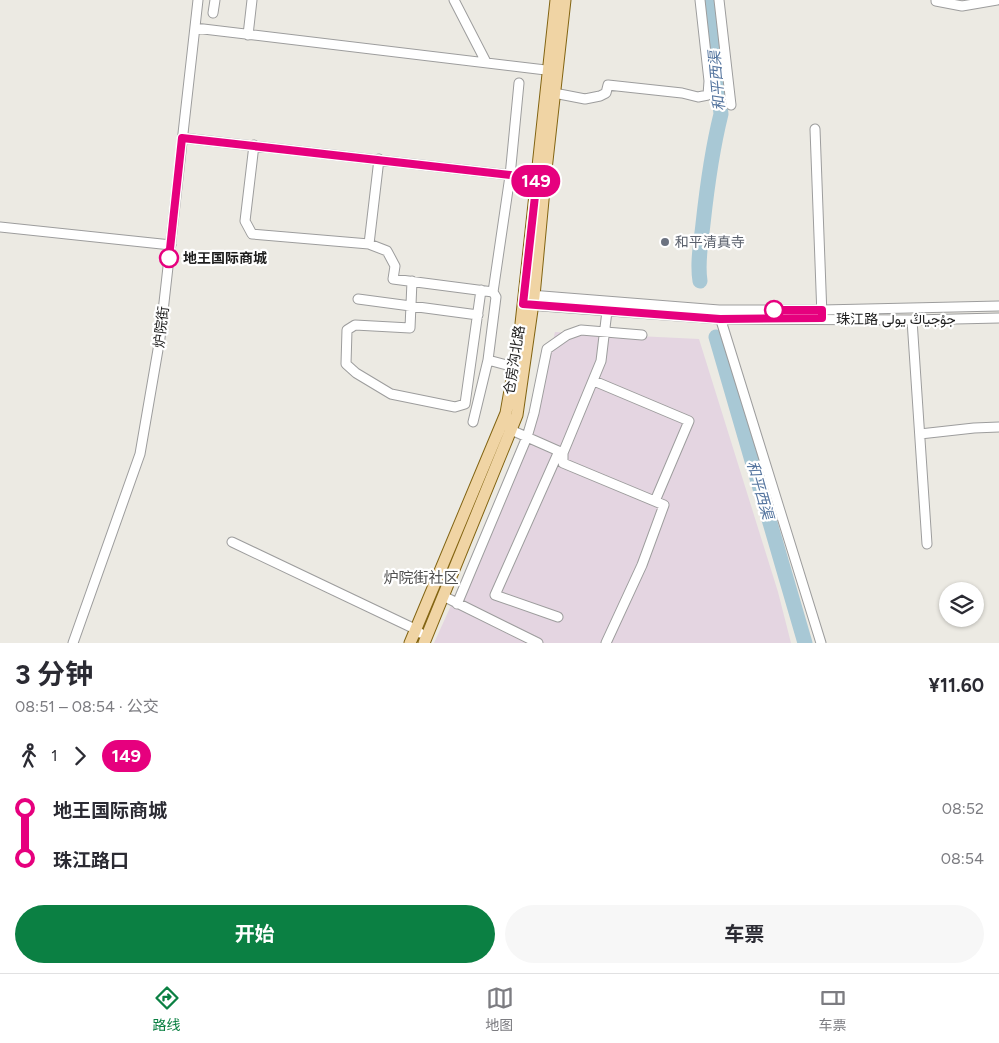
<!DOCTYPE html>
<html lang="zh">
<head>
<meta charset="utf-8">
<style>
  :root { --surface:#fff; --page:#f7f7f7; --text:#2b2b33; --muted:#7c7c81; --line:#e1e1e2; --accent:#0b8043 }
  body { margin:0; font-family:Figtree,Vazirmatn,"Noto Sans SC",sans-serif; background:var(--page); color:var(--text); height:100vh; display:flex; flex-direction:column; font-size:19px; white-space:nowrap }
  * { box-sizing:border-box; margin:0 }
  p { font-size:16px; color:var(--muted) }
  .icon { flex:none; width:28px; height:28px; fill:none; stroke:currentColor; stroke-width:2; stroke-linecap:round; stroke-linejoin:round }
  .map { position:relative; height:643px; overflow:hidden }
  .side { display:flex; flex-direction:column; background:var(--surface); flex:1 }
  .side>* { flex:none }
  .badge { padding:0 10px; border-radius:16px; font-size:18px; line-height:32px }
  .controls { position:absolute; left:939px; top:582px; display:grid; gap:10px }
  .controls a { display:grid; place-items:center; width:45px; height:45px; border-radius:50%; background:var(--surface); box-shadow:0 1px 4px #0004; font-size:25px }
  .map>.badge { position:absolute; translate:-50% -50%; box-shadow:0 0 0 2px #fff }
  .legs { display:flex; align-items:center; gap:8px; height:55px; padding:0 15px; font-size:16px }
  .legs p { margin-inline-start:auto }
  .summary { display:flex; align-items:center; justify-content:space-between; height:85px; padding:0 15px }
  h1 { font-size:28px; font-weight:700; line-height:38px }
  .primary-button { display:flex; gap:10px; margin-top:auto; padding:10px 15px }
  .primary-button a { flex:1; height:58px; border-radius:30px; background:var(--accent); color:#fff; font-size:20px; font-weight:700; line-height:58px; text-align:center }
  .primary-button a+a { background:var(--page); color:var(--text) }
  ul { padding:0 15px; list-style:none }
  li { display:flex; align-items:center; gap:18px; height:50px; font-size:19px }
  li i { display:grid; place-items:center; width:8px; height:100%; margin:0 6px; background:currentColor }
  li i::after { content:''; width:12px; height:12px; margin:-6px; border:4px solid; border-radius:50%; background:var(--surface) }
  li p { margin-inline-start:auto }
  li:first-child i { background:linear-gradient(#0000 50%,currentColor 0) }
  li:last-child i { background:linear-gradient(currentColor 50%,#0000 0) }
  .tabs { display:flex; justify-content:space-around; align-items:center; height:70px; border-top:1px solid var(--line); background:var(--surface); font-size:14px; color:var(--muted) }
  .tabs a { display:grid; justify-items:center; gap:2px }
  .tabs .on { color:var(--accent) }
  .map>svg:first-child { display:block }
  .industrial { fill:#e4d5e1 }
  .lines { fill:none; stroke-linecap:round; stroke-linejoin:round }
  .river { stroke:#a8c8d5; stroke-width:15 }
  .minor-casing { stroke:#9d9d9d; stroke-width:11 }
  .major-casing { stroke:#826412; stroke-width:13 }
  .minor { stroke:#fff; stroke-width:9 }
  .major { stroke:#f0d4a4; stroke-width:11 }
  .line-1-casing { stroke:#fff; stroke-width:11 }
  .line-1 { stroke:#e6007e; stroke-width:8 }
  .worship-dot { fill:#6b7280; stroke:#fff; stroke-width:2 }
  .stop-1-dot { fill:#fff; stroke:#e6007e; stroke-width:2.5 }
  .labels { text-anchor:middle; stroke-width:4.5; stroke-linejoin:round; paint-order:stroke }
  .worship-label { font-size:14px; fill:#5b616d; stroke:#fff; text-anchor:start }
  .stop-label { font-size:14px; font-weight:bold; fill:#1c1c1c; stroke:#fff; text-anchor:start }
  .street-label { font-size:14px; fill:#1c1c1c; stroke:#fff }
  .water-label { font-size:15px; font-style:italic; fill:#55759f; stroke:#fff }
  .neighbourhood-label { font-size:15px; fill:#4f4f4f; stroke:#fff }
</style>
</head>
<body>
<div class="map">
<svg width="999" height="643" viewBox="0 0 999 643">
  <rect width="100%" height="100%" fill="#eceae3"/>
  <!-- industrial -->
  <path class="industrial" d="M555 332 699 339 778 592 791 643H434L533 425Z"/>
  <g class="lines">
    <!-- river -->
    <path class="river" d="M700 281C697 262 701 243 703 224 707 187 712 150 721 114L709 0
      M716 337 805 643"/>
    <!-- minor casing -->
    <g class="minor-casing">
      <path id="minor" d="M454 0 486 62
        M719 0 731 105
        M936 0V1L962 6 997 0
        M213 13 215 0
        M195 28 554 71
        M248 35 252 0
        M554 93 585 99 600 96 606 93 608 85 682 93 698 97 708 95 709 81 700 0
        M815 129 822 316
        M183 138 537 178
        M254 145 245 221 252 234 369 244 379 159
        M0 227 171 245
        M369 244 387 251 395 266 393 279 493 292 496 297 488 360 473 422
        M412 281 410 328 355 325 347 330 346 364 356 373 391 394 455 407 465 404 481 290
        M493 292 510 176 519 83
        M530 295 719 310H822L999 306
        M358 299 478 315
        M528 305 720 319 912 320 999 318
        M719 314 821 643
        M912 320 927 544
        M488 360 514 367
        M594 381 689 421 655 501
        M511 430 563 453 601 361 607 311
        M920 434 974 428 999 427
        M563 453V463L664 505 642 565 606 643
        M232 542 415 629 420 633
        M443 596 538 643
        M457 604 527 437 534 413 547 349 567 335 581 330 642 335
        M558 617 495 595 559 451
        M73 643 140 454 160 338 198 0"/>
    </g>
    <!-- major casing -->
    <g class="major-casing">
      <path id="major" d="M410 643 506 413 520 333 556 0
        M424 643 517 415 534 296 545 179 565 0"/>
    </g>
    <!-- minor -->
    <use href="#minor" class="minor"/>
    <!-- major -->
    <use href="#major" class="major"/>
  </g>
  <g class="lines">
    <!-- line-1 casing -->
    <g class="line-1-casing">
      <path id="line-1" d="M169 258 182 138 537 178 523 304 720 319 822 318V310H774"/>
    </g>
    <!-- line-1 -->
    <use href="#line-1" class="line-1"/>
  </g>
  <!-- markers -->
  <circle class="worship-dot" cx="665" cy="242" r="5"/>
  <g class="stop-1-dot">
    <circle cx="169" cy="258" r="9"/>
    <circle cx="774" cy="310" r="9"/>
  </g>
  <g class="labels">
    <!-- worship labels -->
    <g class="worship-label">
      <text x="675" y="247">和平清真寺</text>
    </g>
    <!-- stop labels -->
    <g class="stop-label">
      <text x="183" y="263">地王国际商城</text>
    </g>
    <!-- street labels -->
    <g class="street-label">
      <text x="896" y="324">珠江路 جۇجياڭ يولى</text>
      <text transform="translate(161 327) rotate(-83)" y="5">炉院街</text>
      <text transform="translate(514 360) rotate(-81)" y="5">仓房沟北路</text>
    </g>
    <!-- water labels -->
    <g class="water-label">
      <text transform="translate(717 81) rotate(-95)" y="5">和平西渠</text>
      <text transform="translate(760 490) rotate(74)" y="5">和平西渠</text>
    </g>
    <!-- neighbourhood labels -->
    <g class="neighbourhood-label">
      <text x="421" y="583">炉院街社区</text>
    </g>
  </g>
</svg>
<div class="controls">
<a><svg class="icon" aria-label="layers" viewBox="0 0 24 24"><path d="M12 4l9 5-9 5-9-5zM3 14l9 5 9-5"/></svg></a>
</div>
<b class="badge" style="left:536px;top:181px;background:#e6007e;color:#fff">149</b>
</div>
<section class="side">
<div class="summary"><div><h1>3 分钟</h1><p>08:51 – 08:54 · 公交</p></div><b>¥11.60</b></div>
<div class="legs"><svg class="icon" aria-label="walk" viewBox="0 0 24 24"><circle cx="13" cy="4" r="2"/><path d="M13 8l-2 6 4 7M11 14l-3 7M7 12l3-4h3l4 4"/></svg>1<svg class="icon" aria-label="forward" viewBox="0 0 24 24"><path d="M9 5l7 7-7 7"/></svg><b class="badge" style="background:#e6007e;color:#fff">149</b></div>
<ul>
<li><i style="color:#e6007e"></i><b>地王国际商城</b><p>08:52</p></li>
<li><i style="color:#e6007e"></i><b>珠江路口</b><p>08:54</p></li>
</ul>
<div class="primary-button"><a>开始</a><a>车票</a></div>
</section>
<nav class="tabs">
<a class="on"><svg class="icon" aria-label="directions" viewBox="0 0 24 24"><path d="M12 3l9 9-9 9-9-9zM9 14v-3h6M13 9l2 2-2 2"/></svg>路线</a>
<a><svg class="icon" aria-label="map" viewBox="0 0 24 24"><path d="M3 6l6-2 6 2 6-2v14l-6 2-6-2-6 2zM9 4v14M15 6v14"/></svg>地图</a>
<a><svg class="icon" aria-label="tickets" viewBox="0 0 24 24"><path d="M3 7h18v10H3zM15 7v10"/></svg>车票</a>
</nav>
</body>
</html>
